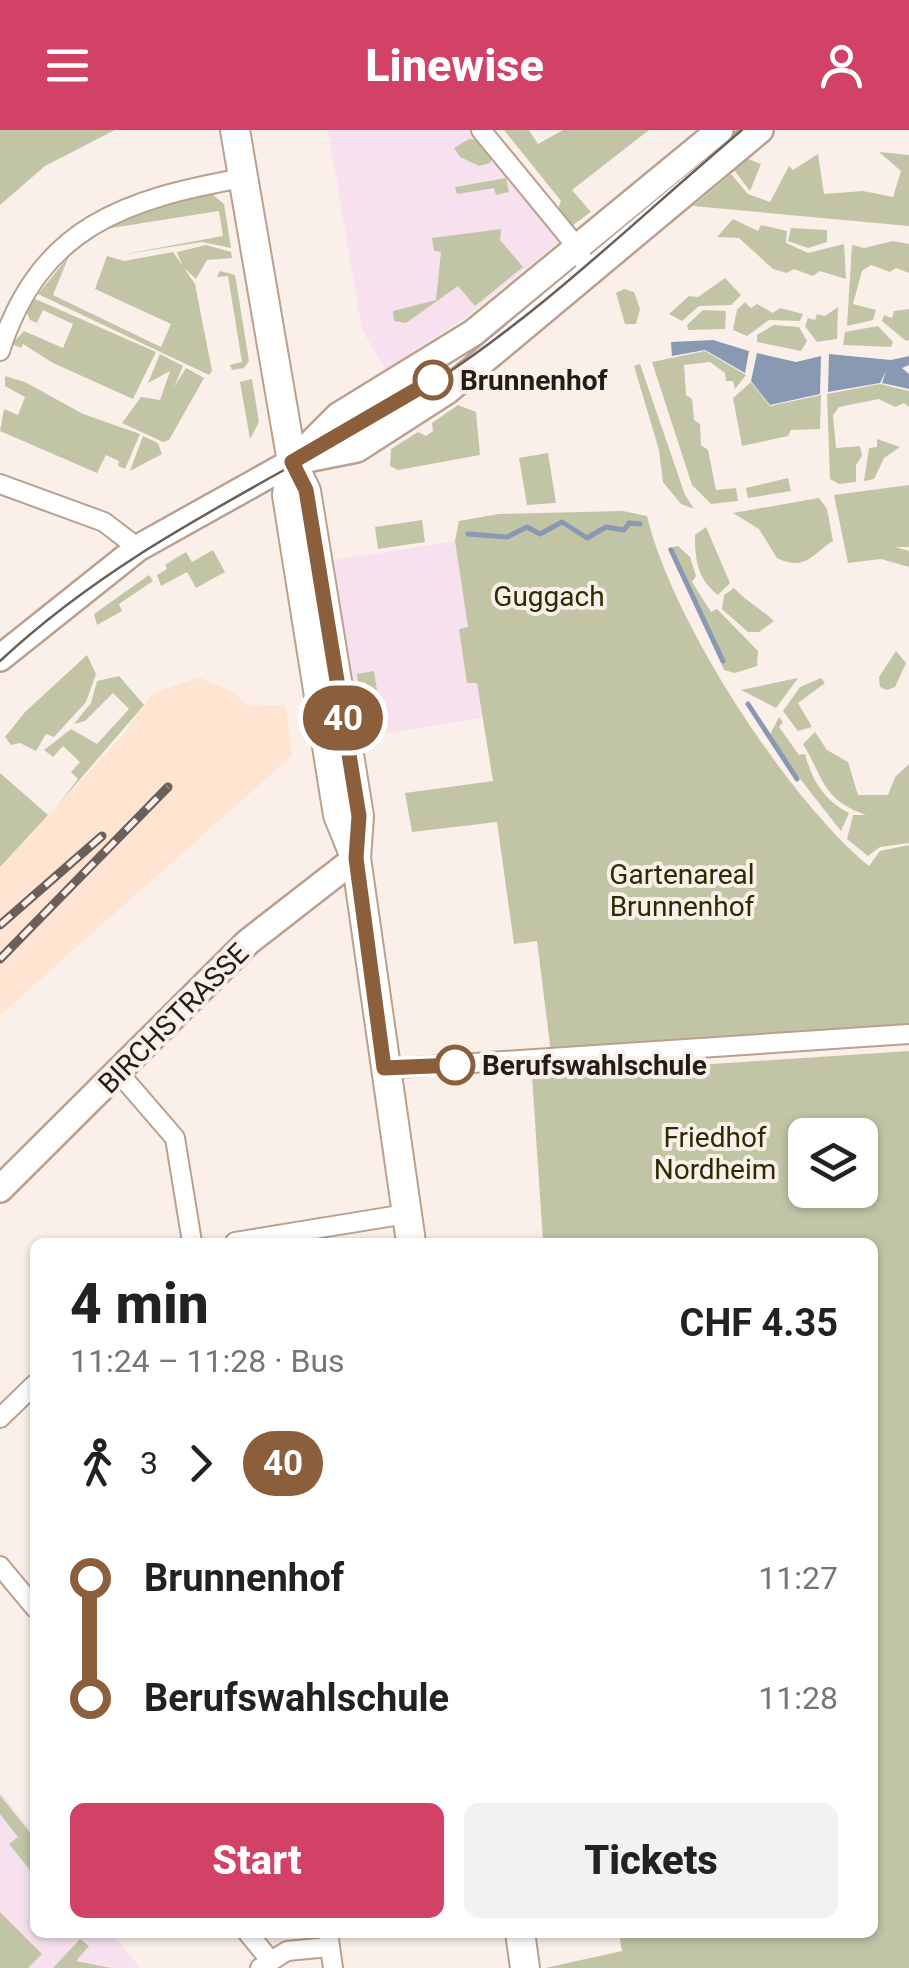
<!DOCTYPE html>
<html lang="en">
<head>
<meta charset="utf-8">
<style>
  :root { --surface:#fff; --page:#f2f2f2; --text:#222; --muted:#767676; --accent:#d24267 }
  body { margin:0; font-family:Roboto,sans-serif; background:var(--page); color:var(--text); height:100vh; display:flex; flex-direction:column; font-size:38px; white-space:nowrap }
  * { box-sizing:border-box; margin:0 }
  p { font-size:32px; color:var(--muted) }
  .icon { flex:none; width:55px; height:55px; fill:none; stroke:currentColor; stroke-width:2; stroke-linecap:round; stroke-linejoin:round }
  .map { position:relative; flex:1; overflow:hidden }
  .sheet { position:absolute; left:30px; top:1108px; width:848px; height:700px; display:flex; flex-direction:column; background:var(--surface); border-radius:15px; box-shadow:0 2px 8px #0004 }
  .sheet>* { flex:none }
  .badge { padding:0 20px; border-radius:32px; font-size:35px; line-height:65px }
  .fabs { position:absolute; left:788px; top:988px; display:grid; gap:20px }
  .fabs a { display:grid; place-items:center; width:90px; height:90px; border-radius:15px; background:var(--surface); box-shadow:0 2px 8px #0004; font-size:50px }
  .map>.badge { position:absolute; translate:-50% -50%; box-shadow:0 0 0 5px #fff }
  .legs { display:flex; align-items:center; gap:15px; height:110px; padding:0 40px; font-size:32px }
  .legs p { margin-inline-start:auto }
  .overview { display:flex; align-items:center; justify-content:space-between; height:170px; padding:0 40px }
  h1 { font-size:55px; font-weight:800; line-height:75px }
  .cta { display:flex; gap:20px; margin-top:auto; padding:20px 40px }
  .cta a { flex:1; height:115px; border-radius:15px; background:var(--accent); color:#fff; font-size:40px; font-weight:800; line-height:115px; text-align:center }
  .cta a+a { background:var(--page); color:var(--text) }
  ul { padding:0 40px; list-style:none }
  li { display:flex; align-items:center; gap:35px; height:120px; font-size:38px }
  li i { display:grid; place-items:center; width:15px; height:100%; margin:0 12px; background:currentColor }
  li i::after { content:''; width:25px; height:25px; margin:-12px; border:8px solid; border-radius:50%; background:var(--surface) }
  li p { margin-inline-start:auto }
  li:first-child i { background:linear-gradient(#0000 50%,currentColor 0) }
  li:last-child i { background:linear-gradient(currentColor 50%,#0000 0) }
  header { display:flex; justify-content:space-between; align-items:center; height:130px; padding:0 40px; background:var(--accent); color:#fff; font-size:45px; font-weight:800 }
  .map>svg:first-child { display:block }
  .built { fill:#ffe4d1 }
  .education { fill:#f8e1ef }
  .green { fill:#c2c4a6; fill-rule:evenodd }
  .water { fill:#8999b4 }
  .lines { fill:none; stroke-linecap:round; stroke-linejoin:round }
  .stream { stroke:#8999b4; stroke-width:5 }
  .street-casing { stroke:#baa08e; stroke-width:22 }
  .secondary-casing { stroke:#baa08e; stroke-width:30 }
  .primary-casing { stroke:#baa08e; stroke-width:32 }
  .street { stroke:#fff; stroke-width:18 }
  .secondary { stroke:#fff; stroke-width:25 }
  .primary { stroke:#fff; stroke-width:28 }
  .tram { stroke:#696059; stroke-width:2.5 }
  .rail-casing { stroke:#696059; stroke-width:9 }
  .rail { stroke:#fbf0e9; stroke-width:5; stroke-dasharray:15; stroke-linecap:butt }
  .line-1-casing { stroke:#fff; stroke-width:22 }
  .line-1 { stroke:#8b5e3c; stroke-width:15 }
  .stop-1-dot { fill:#fff; stroke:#8b5e3c; stroke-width:5 }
  .labels { text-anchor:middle; stroke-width:8; stroke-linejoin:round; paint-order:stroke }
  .stop-label { font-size:28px; font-weight:bold; fill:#241b14; stroke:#fbf0e9; text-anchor:start }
  .park-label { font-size:28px; fill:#2b2c02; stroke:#fbf0e9 }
  .street-label { font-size:28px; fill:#241b14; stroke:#fbf0e9 }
</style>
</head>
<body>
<header><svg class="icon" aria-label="menu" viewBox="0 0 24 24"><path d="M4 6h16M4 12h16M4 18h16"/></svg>Linewise<svg class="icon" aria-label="person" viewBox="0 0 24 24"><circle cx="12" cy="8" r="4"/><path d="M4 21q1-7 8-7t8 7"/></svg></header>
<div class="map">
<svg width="909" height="1838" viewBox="0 0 909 1838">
  <rect width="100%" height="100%" fill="#fbf0e9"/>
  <!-- built -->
  <path class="built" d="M199 547 235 563 248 576 285 575 292 626 0 885V737L124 604 152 564Z"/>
  <!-- education -->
  <path class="education" d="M328 0H473L561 110 470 184 386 240 362 200Z
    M455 411 482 588 362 607 334 430Z
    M0 1661 35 1705V1802L112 1803 140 1838H0Z"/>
  <!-- green -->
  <path class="green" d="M0 0H115L45 36 0 75Z
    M504 0H529L538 14 563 0H649L572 60 591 82 573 95 556 84 561 71Z
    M469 9 479 10 493 24 490 33 479 36 460 27 454 18Z
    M879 22 909 25V96L693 76 731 44 748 64 770 72 789 36 793 40 818 24 824 64 863 61 893 67 901 41Z
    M748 29 761 34 750 61 734 40Z
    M506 48 509 62 496 65 494 58 457 64 455 57Z
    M211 63 224 74 231 118 202 112 120 125 223 106 219 81 105 99 171 70Z
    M733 89 758 101 761 95 787 101 786 113 808 123 844 114 846 149 820 141 813 146 794 139 787 143 773 139 739 108 717 107Z
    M791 98 827 100V112L808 118 788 111Z
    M501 99 500 110 523 137 475 176 458 156 406 193 394 191 393 181 436 170 441 122 434 121 432 108Z
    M893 111 909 114V143L896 138 890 142 871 135 862 141 853 174 876 180 873 190 847 196 852 115 864 118Z
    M206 115 231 122 232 128 207 130 196 149 183 137 177 122Z
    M173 122 195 154 212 241 209 245 38 164 69 126 53 165 161 217 171 194 95 159 107 126 124 131Z
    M220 141 235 145 249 231 244 238 232 240 230 235 242 232 228 146 217 147Z
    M725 148 741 165 731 175 699 176 682 191 669 184 689 166 698 167Z
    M624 159 634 162 640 179 636 194H625L616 163Z
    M33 168 156 222 133 269 53 233 23 214 21 218 12 214 24 201 63 218 73 194 43 180 37 193 30 190 26 180Z
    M745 172 751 178 757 174 773 183 780 178 803 184 800 191 769 190 747 206 733 200 737 180Z
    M838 177 837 209 817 212 805 196 808 188 815 190 817 184 825 186Z
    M909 179V210L906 211 882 191 884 185 892 188 894 181Z
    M703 180 726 181 725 199 688 200 687 195Z
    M774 195 799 197 807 211 801 221 757 212V205Z
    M878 196 893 212 891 217 843 215 845 202Z
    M705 221 746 245 735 259 733 251H726L725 243 710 232 684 235 686 265 692 269 694 290 700 294 701 315 708 320 716 360 736 358 738 371 711 374 692 355 652 232Z
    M160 224 183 236 174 257 186 238 204 248 169 310 163 312 122 293 141 267 160 270 170 241 148 253Z
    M640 234 685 365 694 379 681 374 663 352 659 320 634 236Z
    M5 246 25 252 83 284 140 304 125 339 118 336 119 331 106 325 97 343 0 301 4 279 18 285 25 267 5 256Z
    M252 249 259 292 250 309 240 252Z
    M751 252 770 276 821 265 820 299 791 300 788 306 742 316 733 268Z
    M880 254 909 261V277L904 273 895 277 879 269 839 277 833 285 836 318 860 316 862 326 856 335V352L839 354 830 349 827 264Z
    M458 275 476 282 480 325 398 340 390 336 391 319 418 302 426 306 433 301 432 293Z
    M143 306 158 313 162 324 130 341Z
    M877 309 900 317 884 328 874 349 864 351 869 318 877 317Z
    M548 323 556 373 527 375 519 328Z
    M788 348 791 361 748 368 746 358Z
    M909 355V417H895L909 421V437L881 429 848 433 834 365Z
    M819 368 827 379 833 411C812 424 805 442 777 428L759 399 733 383Z
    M623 381 647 386C671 489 787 669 869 736L880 721 909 715V898L551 923 537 811 514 814 497 692 412 702 405 663 493 651 477 553H467L459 499 468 497 455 411 459 391 499 384Z
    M422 390 425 412 378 419 375 397Z
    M706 397 730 453 718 465C697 449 695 429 695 405Z
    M678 416 690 427 696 446 692 452 711 482 717 479 758 521 757 536 735 543 724 540 668 418Z
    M213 420 225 442 196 458 187 442 161 456 157 445 167 439 165 435 186 422 192 432Z
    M149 445 153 451 119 474 122 481 97 495 94 484Z
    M734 458C746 471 761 479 774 491L759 502H748L722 479 724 465Z
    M896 521 906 533 895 557 887 560 880 557 879 547Z
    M87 525 96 544 86 572 54 607 46 604 36 621 20 613 11 615 5 607 25 582Z
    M374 541 379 574 361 577 357 544Z
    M119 546 144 575 57 676 78 649 71 642 80 632 63 616 53 627 44 620 71 599 97 614 129 579 113 563 85 591 74 594 91 573 97 551Z
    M798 548 776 578 741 560Z
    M821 548 825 553 798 573 812 597 798 601 783 581 800 557Z
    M779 587 783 592 779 597 799 625 805 624C812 651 825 671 849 683L841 701 768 608Z
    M815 602 827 620 848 632 858 665H888L895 647 909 634V713L880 717 868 726 847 709 853 685H866C821 669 824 648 803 614Z
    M0 643 48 685 0 737Z
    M909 921V1838H545L622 1821 619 1803 872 1802V1112H543L532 946ZM805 1005H860V1060H805Z
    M0 1665 35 1709V1746L9 1714 18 1707 0 1684Z
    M0 1782 42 1824 28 1838H0Z
    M80 1809 89 1816 76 1831 111 1838H53Z"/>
  <!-- water -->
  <path class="water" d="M713 210 749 221 745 243 705 220 672 226 671 212Z
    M757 223 796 232 821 226 820 264 770 275 751 251Z
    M829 224 891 230 909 226V235L902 238 909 244V259L882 253 886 241 880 253 828 262Z"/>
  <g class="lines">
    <!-- stream -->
    <path class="stream" d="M468 404 507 407 527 397 540 404 562 392 587 408 606 397 624 400 629 393 640 394
      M671 420 723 531
      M748 574 797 649"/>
    <!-- street casing -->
    <g class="street-casing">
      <path id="street" d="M481 0 577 117 590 145
        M0 221C40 96 126 69 243 48
        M0 354 104 392 138 418
        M384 939 909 904
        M118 942 175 1008 192 1112
        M235 1112 406 1084
        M0 1288 35 1254
        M0 1436 35 1478
        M247 1802 270 1830
        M328 1802 333 1838
        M260 1838 287 1821 329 1817"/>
    </g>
    <!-- secondary casing -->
    <g class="secondary-casing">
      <path id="secondary" d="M292 332 357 319 447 261 760 0
        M0 528 138 418 292 332 338 286 473 203 720 0
        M0 1059 248 812 356 728"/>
    </g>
    <!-- primary casing -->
    <g class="primary-casing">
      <path id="primary" d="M235 0 292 332 306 361 359 686 356 728 411 1112
        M292 332 287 365 292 397 338 685 353 722
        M520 1802 525 1838"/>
    </g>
    <!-- street -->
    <use href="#street" class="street"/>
    <!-- secondary -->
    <use href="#secondary" class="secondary"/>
    <!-- primary -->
    <use href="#primary" class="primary"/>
    <!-- tram -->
    <path class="tram" d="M0 531C132 408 283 349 431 254 543 182 641 85 742 0"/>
    <!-- rail casing -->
    <g class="rail-casing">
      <path id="rail" d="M0 795 102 706
        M0 829 168 657"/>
    </g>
    <!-- rail -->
    <use href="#rail" class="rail"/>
  </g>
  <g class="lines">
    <!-- line-1 casing -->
    <g class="line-1-casing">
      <path id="line-1" d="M433 250 292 332 306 360 359 686 356 728 384 938 455 935"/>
    </g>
    <!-- line-1 -->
    <use href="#line-1" class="line-1"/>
  </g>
  <!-- markers -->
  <g class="stop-1-dot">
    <circle cx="433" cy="250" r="18"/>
    <circle cx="455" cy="935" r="18"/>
  </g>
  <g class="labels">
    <!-- stop labels -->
    <g class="stop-label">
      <text x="460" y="260">Brunnenhof</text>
      <text x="482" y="945">Berufswahlschule</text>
    </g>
    <!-- park labels -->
    <g class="park-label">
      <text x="549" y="476">Guggach</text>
      <text x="682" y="754">Gartenareal<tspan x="682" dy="32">Brunnenhof</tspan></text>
      <text x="715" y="1017">Friedhof<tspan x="715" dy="32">Nordheim</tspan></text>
    </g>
    <!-- street labels -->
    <g class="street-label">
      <text transform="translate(173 888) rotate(-45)" y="10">BIRCHSTRASSE</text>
    </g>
  </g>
</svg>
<div class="fabs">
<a><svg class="icon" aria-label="layers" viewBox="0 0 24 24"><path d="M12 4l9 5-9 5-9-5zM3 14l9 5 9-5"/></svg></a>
</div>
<b class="badge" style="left:343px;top:588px;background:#8b5e3c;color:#fff">40</b>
<section class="sheet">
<div class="overview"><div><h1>4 min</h1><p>11:24 – 11:28 · Bus</p></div><b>CHF 4.35</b></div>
<div class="legs"><svg class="icon" aria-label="walk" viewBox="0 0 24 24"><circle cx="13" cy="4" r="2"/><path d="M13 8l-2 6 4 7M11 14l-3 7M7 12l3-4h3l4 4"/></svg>3<svg class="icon" aria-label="forward" viewBox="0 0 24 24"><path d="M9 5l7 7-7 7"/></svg><b class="badge" style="background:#8b5e3c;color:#fff">40</b></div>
<ul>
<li><i style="color:#8b5e3c"></i><b>Brunnenhof</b><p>11:27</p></li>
<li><i style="color:#8b5e3c"></i><b>Berufswahlschule</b><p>11:28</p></li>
</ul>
<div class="cta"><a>Start</a><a>Tickets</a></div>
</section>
</div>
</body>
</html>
